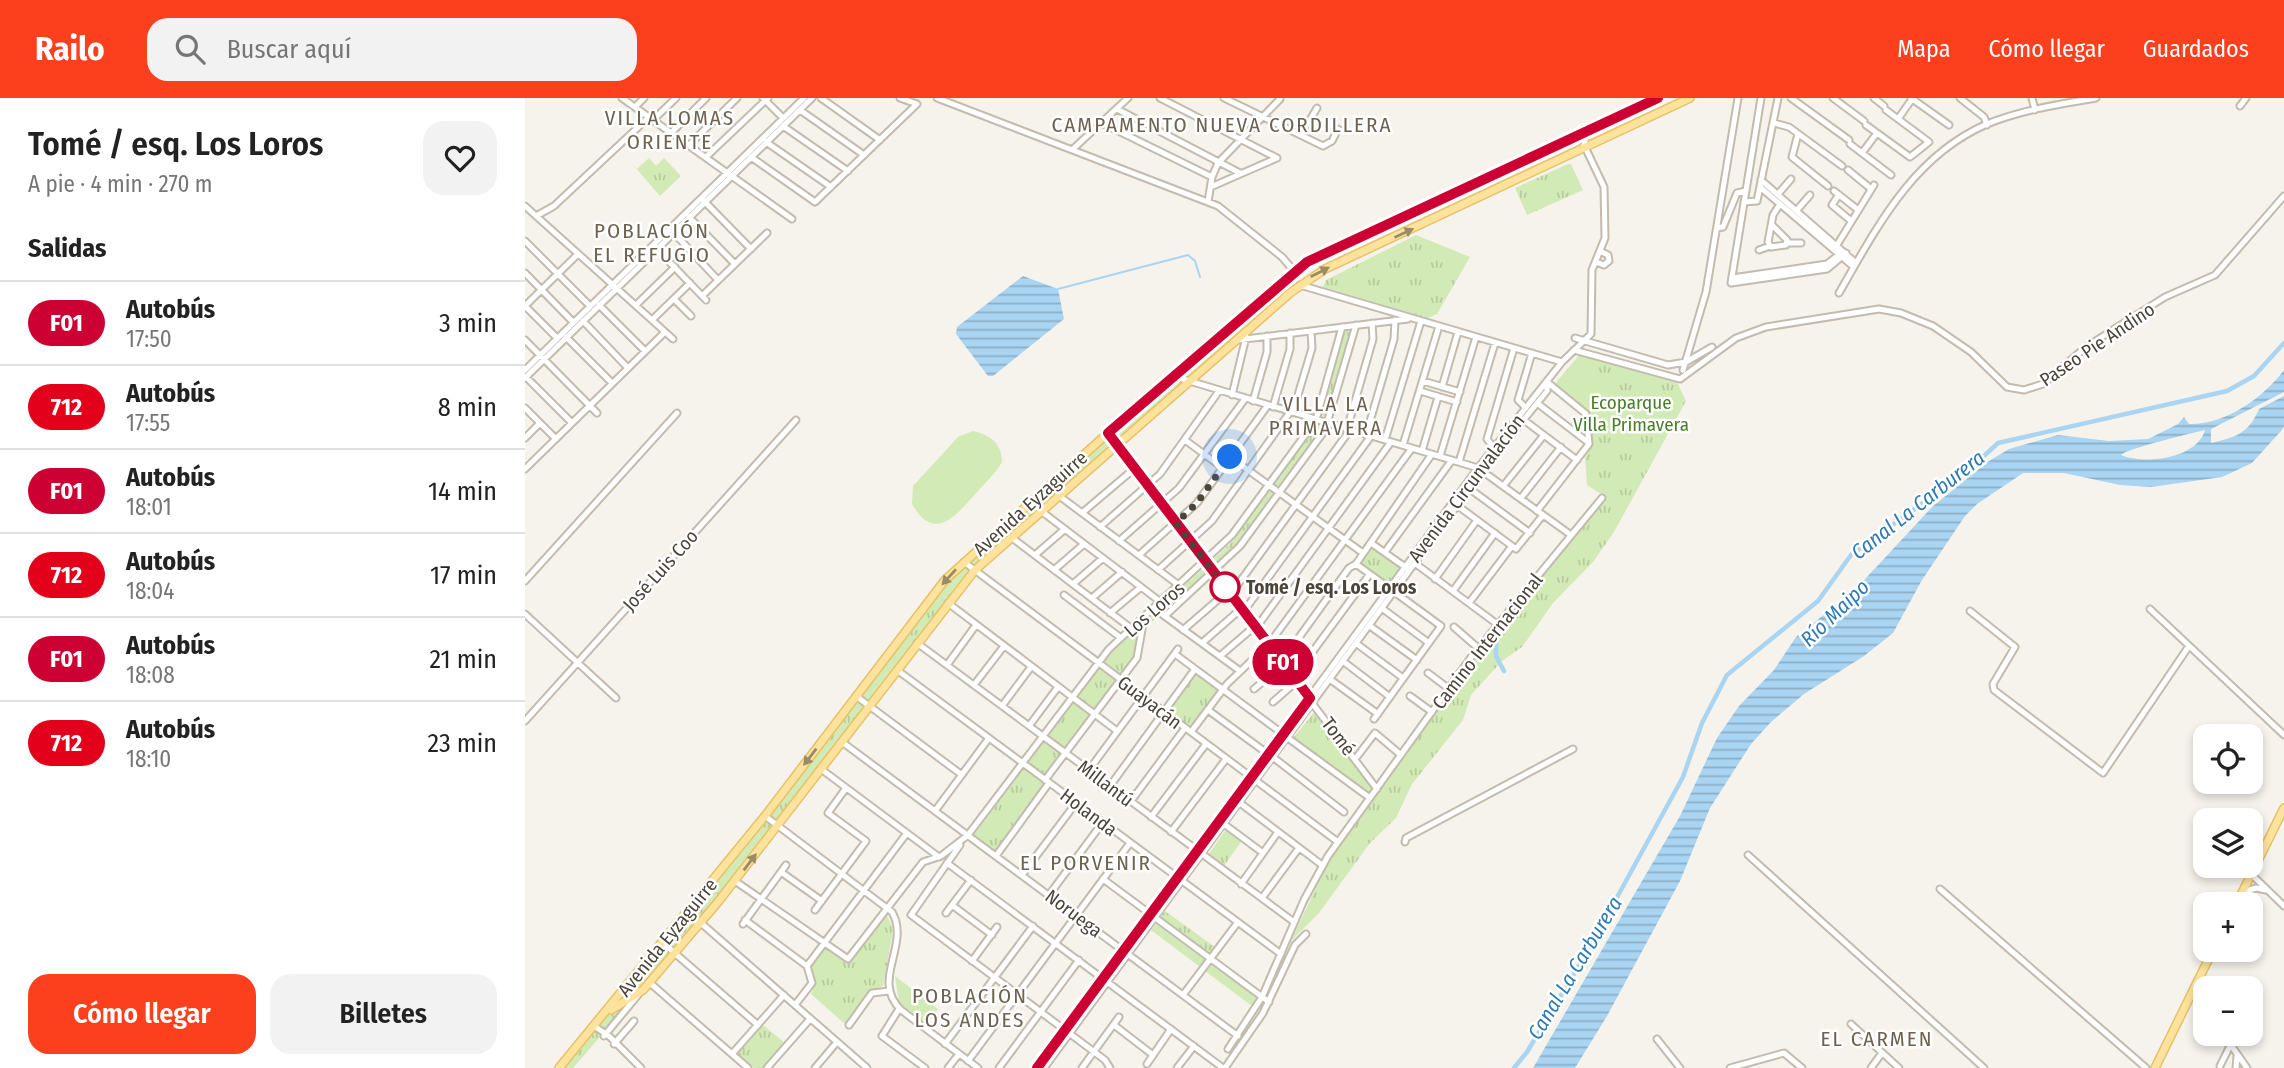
<!DOCTYPE html>
<html lang="es">
<head>
<meta charset="utf-8">
<style>
  :root { --surface:#fff; --page:#f2f2f2; --text:#222; --muted:#767676; --line:#e0e0e0; --accent:#fc3f1d }
  body { margin:0; font-family:"Fira Sans Condensed",sans-serif; background:var(--page); color:var(--text); height:100vh; display:flex; flex-direction:column; font-size:26px; white-space:nowrap }
  * { box-sizing:border-box; margin:0 }
  p { font-size:23px; color:var(--muted) }
  .icon { flex:none; width:38px; height:38px; fill:none; stroke:currentColor; stroke-width:2; stroke-linecap:round; stroke-linejoin:round }
  .map { position:relative; flex:1; overflow:hidden }
  .sheet { display:flex; flex-direction:column; background:var(--surface); width:525px }
  .sheet>* { flex:none }
  .badge { padding:0 14px; border-radius:23px; font-size:24px; line-height:46px }
  .controls { position:absolute; left:1668px; top:626px; display:grid; gap:14px }
  .controls a { display:grid; place-items:center; width:70px; height:70px; border-radius:14px; background:var(--surface); box-shadow:0 4px 10px #0003; font-size:35px }
  .you { position:absolute; width:35px; height:35px; margin:-18px; border:5px solid #fff; border-radius:50%; background:#1a73e8; box-shadow:0 0 0 10px #1a73e833 }
  .map>.badge { position:absolute; translate:-50% -50%; box-shadow:0 0 0 4px #fff }
  h2 { padding:0 28px; font-size:26px; line-height:63px }
  .round { display:grid; place-items:center; flex:none; width:74px; height:74px; border-radius:21px; background:var(--page) }
  .headline { display:flex; align-items:center; justify-content:space-between; height:119px; padding:0 28px }
  h1 { font-size:33px; font-weight:600; line-height:52px }
  .primary-button { display:flex; gap:14px; margin-top:auto; padding:14px 28px }
  .primary-button a { flex:1; height:80px; border-radius:21px; background:var(--accent); color:#fff; font-size:28px; font-weight:600; line-height:80px; text-align:center }
  .primary-button a+a { background:var(--page); color:var(--text) }
  ul { padding:0; list-style:none }
  li { display:flex; align-items:center; gap:21px; height:84px; padding:0 28px; border-top:2px solid var(--line) }
  li div { flex:1 }
  li b { display:block; font-size:26px }
  li em { font-style:normal }
  li .badge { min-width:77px; font-weight:700; text-align:center }
  header { display:flex; align-items:center; gap:42px; box-sizing:border-box; height:98px; padding:0 35px; background:var(--accent); color:#fff }
  header strong { font-size:33px }
  nav { display:flex; gap:38px; margin-inline-start:auto; font-size:24px }
  .search { width:490px; height:63px; background:var(--page); display:flex; align-items:center; gap:18px; box-sizing:border-box; padding:0 24px; border-radius:21px; color:var(--muted); font-size:26px }
  main { display:flex; flex:1; min-height:0 }
  .map>svg:first-child { display:block }
  .grass { fill:url(#grass-tufts) }
  .pitch { fill:#d2eab5 }
  .water { fill:url(#water-rules); fill-rule:evenodd }
  .lines { fill:none; stroke-linecap:round; stroke-linejoin:round }
  .stream { stroke:#a9d4f2; stroke-width:2 }
  .canal { stroke:#a9d4f2; stroke-width:4.5 }
  .minor-casing { stroke:#c2bbae; stroke-width:9 }
  .major-casing { stroke:#e6c16a; stroke-width:10 }
  .minor { stroke:#fff; stroke-width:5 }
  .major { stroke:#ffe39c; stroke-width:7 }
  .oneway { fill:#9c8c66 }
  .line-casing { stroke:#fff; stroke-width:16 }
  .line { stroke:#c03; stroke-width:10 }
  .walk { stroke:#4b4439; stroke-width:7; stroke-dasharray:0 12.6 }
  .stop-dot { fill:#fff; stroke:#c03; stroke-width:3.5 }
  .labels { text-anchor:middle; stroke-width:5; stroke-linejoin:round; paint-order:stroke }
  .street-label { font-size:19px; fill:#4b4439; stroke:#fff }
  .park-label { font-size:19px; fill:#4a7f2a; stroke:#fff }
  .stop-label { font-size:19px; font-weight:bold; fill:#4b4439; stroke:#fff; text-anchor:start }
  .neighbourhood-label { font-size:21px; letter-spacing:2px; fill:#6e6250; stroke:#fff }
  .water-label { font-size:21px; font-style:italic; fill:#2e7ab2; stroke:#fff }
</style>
</head>
<body>
<header>
<strong>Railo</strong>
<div class="search"><svg class="icon" aria-label="search" viewBox="0 0 24 24"><circle cx="10" cy="10" r="6"/><path d="M15 15l6 6"/></svg>Buscar aquí</div>
<nav><a>Mapa</a><a>Cómo llegar</a><a>Guardados</a></nav>
</header>
<main>
<section class="sheet">
<div class="headline"><div><h1>Tomé / esq. Los Loros</h1><p>A pie · 4 min · 270 m</p></div><a class="round"><svg class="icon" aria-label="heart" viewBox="0 0 24 24"><path d="M12 20l-8-8c-3-5 5-10 8-4 3-6 11-1 8 4z"/></svg></a></div>
<h2>Salidas</h2>
<ul>
<li><span class="badge" style="background:#c03;color:#fff">F01</span><div><b>Autobús</b><p>17:50</p></div><em>3 min</em></li>
<li><span class="badge" style="background:#e2001a;color:#fff">712</span><div><b>Autobús</b><p>17:55</p></div><em>8 min</em></li>
<li><span class="badge" style="background:#c03;color:#fff">F01</span><div><b>Autobús</b><p>18:01</p></div><em>14 min</em></li>
<li><span class="badge" style="background:#e2001a;color:#fff">712</span><div><b>Autobús</b><p>18:04</p></div><em>17 min</em></li>
<li><span class="badge" style="background:#c03;color:#fff">F01</span><div><b>Autobús</b><p>18:08</p></div><em>21 min</em></li>
<li><span class="badge" style="background:#e2001a;color:#fff">712</span><div><b>Autobús</b><p>18:10</p></div><em>23 min</em></li>
</ul>
<div class="primary-button"><a>Cómo llegar</a><a>Billetes</a></div>
</section>
<div class="map">
<svg width="1759" height="970" viewBox="0 0 1759 970">
  <defs>
    <pattern id="grass-tufts" width="24" height="20" patternUnits="userSpaceOnUse" patternTransform="scale(1.75)"><rect width="24" height="20" fill="#d2eab5"/><path d="M3 7l-1-3M5 7V3M7 7l1-3M15 17l-1-3M17 17v-4M19 17l1-3" fill="none" stroke="#b6ca9c"/></pattern>
    <pattern id="water-rules" width="6" height="5" patternUnits="userSpaceOnUse" patternTransform="scale(1.75)"><rect width="6" height="5" fill="#a9d4f2"/><path d="M0 2.5h6" fill="none" stroke="#8caec5"/></pattern>
  </defs>
  <rect width="100%" height="100%" fill="#f6f3ec"/>
  <!-- grass -->
  <path class="grass" d="M96 53 112 71 124 60 131 68 139 60 156 78 135 98Z
    M1043 66H1046L1058 92 1002 117 990 90Z
    M891 137 945 159 912 216 903 220 798 189 801 182Z
    M766 181 770 184 767 189 454 465 153 849 48 970H38L247 716 423 483 587 334Z
    M827 232 802 319 795 317 819 233Z
    M1055 256 1152 284 1161 303 1089 434 1068 464 1028 505 997 549 977 563 946 597 938 622 887 686 871 720 845 745 794 815 766 843 806 758 959 547 1077 404 1076 396 1062 387 1060 360 1066 348 1067 331 1062 314 1029 287Z
    M791 325 799 328 798 332 710 451 619 531 622 522 706 445Z
    M845 448 876 470 863 489 833 466Z
    M611 531 615 533 611 557 517 683 520 686 470 754 449 737 587 553Z
    M671 575 694 591 665 631 642 614Z
    M791 612 849 690 845 697 769 639Z
    M702 730 718 741 699 768 683 757Z
    M640 813 690 849 684 855 635 820Z
    M361 814 368 832 358 888 349 891 321 927 286 896 291 885 285 868 300 849 322 865Z
    M631 826 680 862 675 869 626 832Z
    M686 866 731 899 727 908 680 873Z
    M370 878 413 911 402 926 374 905Z
    M238 927 260 945 238 970H229L213 956Z"/>
  <!-- pitch -->
  <path class="pitch" d="M1049 264 1090 294 1070 320 1029 287Z
    M448 333C465 337 477 345 477 364 471 375 461 384 453 393 433 415 410 447 387 406L388 388 433 339Z"/>
  <!-- water -->
  <path class="water" d="M498 178 533 191 539 221 468 278H463L431 236 432 229Z
    M1759 272V294L1686 331V345C1712 339 1724 335 1734 311L1759 298V328L1756 333 1727 365 1697 379 1626 389 1595 387 1539 375H1498L1452 406 1440 418 1397 482 1368 535 1339 558 1279 596 1246 624 1226 646 1185 710 1155 783 1082 918 1050 970H1008L1155 718 1192 640 1214 608 1249 572 1271 539 1329 493 1408 408 1464 363 1484 351 1533 337 1584 343 1623 341 1653 326 1659 319 1664 326C1700 327 1738 300 1759 272ZM1680 332C1672 361 1619 367 1596 357 1601 351 1667 335 1680 332Z"/>
  <g class="lines">
    <!-- stream -->
    <path class="stream" d="M533 191 663 157 670 163 675 179"/>
    <!-- canal -->
    <path class="canal" d="M971 533V558L979 573
      M989 970 1002 954 1062 854 1158 679 1177 625 1202 577 1293 503 1326 457 1445 371 1473 345 1702 293 1729 278 1759 245"/>
    <!-- minor casing -->
    <g class="minor-casing">
      <path id="minor" d="M97 0 267 121
        M238 0 258 20
        M296 0 355 42
        M412 0 693 108 757 159 769 173
        M635 0 752 60
        M699 0 798 48 807 43 813 31
        M1236 0 1206 185 1302 171 1321 155
        M1266 0 1324 42
        M1308 0 1339 23
        M1349 0 1359 8
        M1386 0 1424 27
        M1435 0 1459 19 1462 27
        M1507 0 1510 12
        M1715 8 1721 0
        M110 9 119 0
        M592 11 715 75
        M275 12 339 57
        M1373 21 1387 1
        M128 22 151 0
        M577 25 687 79
        M1249 25 1264 29 1317 68
        M1341 27 1385 59 1404 44 1361 12
        M258 28 323 73
        M146 35 181 0
        M1273 36 1267 59 1303 88
        M776 37 792 10
        M241 44 306 89
        M1325 46 1366 77
        M164 47 212 0
        M548 51 603 0
        M1337 55 1352 35
        M181 59 243 0
        M226 59 290 104 392 6 375 0
        M1323 72 1345 90
        M1236 82 1331 165
        M688 88 752 60
        M1235 89 1329 169
        M1309 93 1332 111
        M1253 96 1266 81
        M1313 98 1307 107 1325 122
        M179 103 226 151
        M683 104 687 79 693 65 755 1
        M1219 104 1232 103 1253 0
        M0 108 148 241
        M1272 112 1285 97
        M11 118 29 108 124 19
        M164 119 210 166
        M1247 127 1262 142 1261 147 1246 149 1243 144 1248 117 1255 106
        M1192 130 1198 129 1212 95 1221 93
        M148 134 193 182
        M0 143 65 208
        M1263 145H1276
        M1312 147 1349 87
        M130 149 181 202
        M1234 152 1245 148
        M1071 164 1079 167 1084 163 1083 157 1075 153
        M0 175 48 224
        M1207 180 1302 166 1316 155
        M775 187 1037 264
        M1314 195C1352 129 1388 58 1462 26 1496 12 1535 6 1571 0
        M177 198 242 135
        M149 201 166 218
        M74 207 120 253
        M111 207 150 169
        M0 208 53 156
        M0 208 32 240
        M127 222 165 185
        M58 223 103 270
        M41 239 87 285
        M1050 240 1143 267 1161 264 1187 249
        M0 242 72 315
        M712 242 883 221
        M1049 252 1155 281 1211 240 1241 229 1354 211 1376 215 1408 228 1446 254 1482 289 1499 292 1518 286 1561 249 1640 199 1690 177 1759 98
        M0 272 279 0
        M1158 272 1181 194 1213 0
        M648 278 953 370 1046 437
        M1 279 47 325
        M0 280 287 0
        M898 283 935 294
        M917 289 933 234
        M895 293 932 304
        M707 297 721 239
        M728 303 742 254V238
        M1012 305 1064 345
        M748 309 765 251V235
        M0 310 31 341
        M1001 310 993 302 1007 255
        M999 322 1052 362
        M822 331 848 241 847 225
        M583 335 852 691
        M841 337 869 241 870 222
        M0 340 15 325
        M660 342 698 370
        M860 342 896 223
        M878 347 914 228
        M969 350 962 341 989 250
        M897 353 913 299
        M915 358 951 239
        M705 359 838 455
        M934 364 970 245
        M0 371 140 234
        M979 387 1019 337
        M945 391 1005 435
        M533 397 655 488
        M996 400 1036 349
        M933 408 991 451 1018 417
        M516 413 637 505
        M1012 413 1064 346 1061 316 1022 284
        M557 415 610 370
        M575 429 635 376 694 293
        M486 439 607 531
        M594 443 654 390 720 301
        M846 445 883 471
        M860 454 927 362
        M510 457 540 431
        M614 457 672 405 743 307
        M439 464 813 744
        M831 466 916 528 849 621
        M891 466 972 526
        M529 472 559 446
        M633 472 687 423 770 307 787 250 786 233
        M910 481 952 422
        M0 483 152 315
        M548 486 578 460
        M928 493 970 435
        M706 496 825 332
        M539 497 596 540
        M567 500 597 474
        M423 505 592 633
        M944 505 987 448
        M630 511 715 573
        M858 511 904 545
        M1625 511 1759 637
        M719 513 846 338
        M1445 513 1490 549 1468 586 1469 592 1578 675 1664 548
        M585 515 616 489
        M0 516 91 600
        M640 518 715 448 800 332 831 227
        M845 528 892 562
        M929 529 953 550
        M731 530 866 344
        M658 532 703 493
        M392 545 769 824
        M677 545 717 510
        M832 546 878 580
        M650 556 758 636
        M695 558 730 528
        M757 563 824 470 831 466 907 356
        M819 564 865 599
        M422 567 451 527
        M372 572 756 856
        M903 575 923 590
        M769 579 844 477
        M806 582 853 616
        M449 587 479 548
        M729 591 759 566
        M331 598 437 677
        M885 598 907 614
        M748 604 772 583
        M477 608 506 569
        M683 612 743 656
        M0 623 271 322
        M504 628 533 589
        M666 634 702 586 744 546 887 350
        M763 640 845 700
        M317 644 713 938
        M749 660 819 714
        M831 660 850 635 876 657
        M296 671 414 759
        M564 672 653 551
        M520 682 612 560 619 520
        M585 688 670 571
        M606 703 660 630
        M715 705 797 767
        M410 713 464 640
        M240 718 367 814C386 847 345 882 376 912L453 970
        M626 719 681 646
        M699 726 738 755
        M646 734 701 661
        M880 744 881 740 1048 651
        M435 747 386 817 580 962 585 970
        M1223 757 1459 970
        M471 758 524 685
        M422 765 698 970
        M256 774 297 803
        M1726 776 1759 808
        M497 777 551 705
        M578 781 744 904
        M210 783 323 861 398 764 416 758 443 737 584 551 707 437 791 322 817 229
        M716 786 753 734
        M1415 791 1621 970
        M1718 794 1731 790 1741 792
        M524 797 578 724
        M737 800 774 750
        M427 807 467 837
        M290 812 341 743 303 715 321 690
        M421 815 446 782
        M220 822 282 868
        M176 825 342 970
        M218 826 261 767
        M138 845 233 927
        M447 863 472 829
        M282 868 382 735
        M125 885 223 970
        M1670 890 1680 896
        M658 897 713 824
        M270 907 287 885 282 868
        M374 911 357 938 400 970
        M1326 926 1374 970
        M324 927 347 895 364 893
        M589 927 628 957
        M69 928 84 938 116 970
        M1707 936 1708 950 1722 970
        M79 938 113 897
        M1132 941 1155 970
        M89 946 109 923
        M420 946 508 828
        M703 951 737 899 779 802 803 758 947 558 1077 400
        M207 956 259 897
        M443 963 605 745
        M622 966 646 931
        M1695 968 1707 944
        M242 970 285 921
        M290 970 312 944
        M423 970 434 956
        M474 970 554 862
        M512 970 953 370 1037 264 1066 236 1067 172 1080 140 1079 89 1059 47 1062 34
        M519 970 958 372 1022 293V284
        M557 970 594 919
        M652 970 669 948
        M700 970 738 915 770 847 781 836
        M1205 970 1259 955 1277 970
        M1346 970 1357 955
        M1711 970 1712 958"/>
    </g>
    <!-- major casing -->
    <g class="major-casing">
      <path id="major" d="M1711 807 1759 710
        M86 912 118 892 193 804 450 472 765 195 800 171 1165 0
        M34 970 240 718 420 482 583 335 782 164 1133 0
        M1630 970 1688 852"/>
    </g>
    <!-- minor -->
    <use href="#minor" class="minor"/>
    <!-- major -->
    <use href="#major" class="major"/>
  </g>
  <!-- one-way arrows -->
  <defs><path id="oneway-solid" d="M-6-.8H1V-3.2L6.5 0L1 3.2V.8H-6Z" transform="scale(1.75)"/></defs>
  <g class="oneway">
    <use href="#oneway-solid" transform="translate(879 135) rotate(-25)"/>
    <use href="#oneway-solid" transform="translate(795 174) rotate(-27)"/>
    <use href="#oneway-solid" transform="translate(424 479) rotate(132)"/>
    <use href="#oneway-solid" transform="translate(285 659) rotate(127)"/>
    <use href="#oneway-solid" transform="translate(225 764) rotate(-53)"/>
  </g>
  <g class="lines">
    <!-- line casing -->
    <g class="line-casing">
      <path id="line" d="M512 970 785 600 583 335 782 164 1133 0"/>
    </g>
    <!-- line -->
    <use href="#line" class="line"/>
    <!-- walk -->
    <path class="walk" d="M700 489 703 493 651 425 672 405 705 359"/>
  </g>
  <!-- markers -->
  <circle class="stop-dot" cx="700" cy="489" r="14"/>
  <g class="labels">
    <!-- street labels -->
    <g class="street-label">
      <text transform="translate(1572 246) rotate(-34)" y="7">Paseo Pie Andino</text>
      <text transform="translate(941 390) rotate(-53)" y="7">Avenida Circunvalación</text>
      <text transform="translate(505 405) rotate(-42)" y="7">Avenida Eyzaguirre</text>
      <text transform="translate(135 472) rotate(-48)" y="7">José Luis Coo</text>
      <text transform="translate(629 511) rotate(-41)" y="7">Los Loros</text>
      <text transform="translate(962 543) rotate(-52)" y="7">Camino Internacional</text>
      <text transform="translate(625 604) rotate(37)" y="7">Guayacán</text>
      <text transform="translate(814 638) rotate(53)" y="7">Tomé</text>
      <text transform="translate(581 685) rotate(37)" y="7">Millantú</text>
      <text transform="translate(564 714) rotate(37)" y="7">Holanda</text>
      <text transform="translate(549 815) rotate(37)" y="7">Noruega</text>
      <text transform="translate(142 839) rotate(-51)" y="7">Avenida Eyzaguirre</text>
    </g>
    <!-- park labels -->
    <g class="park-label">
      <text x="1106" y="311">Ecoparque<tspan x="1106" dy="22">Villa Primavera</tspan></text>
    </g>
    <!-- stop labels -->
    <g class="stop-label">
      <text x="721" y="496">Tomé / esq. Los Loros</text>
    </g>
    <!-- neighbourhood labels -->
    <g class="neighbourhood-label">
      <text x="145" y="27">VILLA LOMAS<tspan x="145" dy="24">ORIENTE</tspan></text>
      <text x="697" y="34">CAMPAMENTO NUEVA CORDILLERA</text>
      <text x="127" y="140">POBLACIÓN<tspan x="127" dy="24">EL REFUGIO</tspan></text>
      <text x="801" y="313">VILLA LA<tspan x="801" dy="24">PRIMAVERA</tspan></text>
      <text x="561" y="772">EL PORVENIR</text>
      <text x="445" y="905">POBLACIÓN<tspan x="445" dy="24">LOS ANDES</tspan></text>
      <text x="1352" y="948">EL CARMEN</text>
    </g>
    <!-- water labels -->
    <g class="water-label">
      <text transform="translate(1393 407) rotate(-38)" y="7">Canal La Carburera</text>
      <text transform="translate(1310 515) rotate(-44)" y="7">Río Maipo</text>
      <text transform="translate(1050 870) rotate(-59)" y="7">Canal La Carburera</text>
    </g>
  </g>
</svg>
<div class="controls">
<a><svg class="icon" aria-label="locate" viewBox="0 0 24 24"><circle cx="12" cy="12" r="6"/><path d="M12 2v4M12 18v4M2 12h4M18 12h4"/></svg></a>
<a><svg class="icon" aria-label="layers" viewBox="0 0 24 24"><path d="M12 4l9 5-9 5-9-5zM3 14l9 5 9-5"/></svg></a>
<a>+</a>
<a>−</a>
</div>
<div class="you" style="left:705px;top:359px"></div>
<b class="badge" style="left:758px;top:564px;background:#c03;color:#fff">F01</b>
</div>
</main>
</body>
</html>
